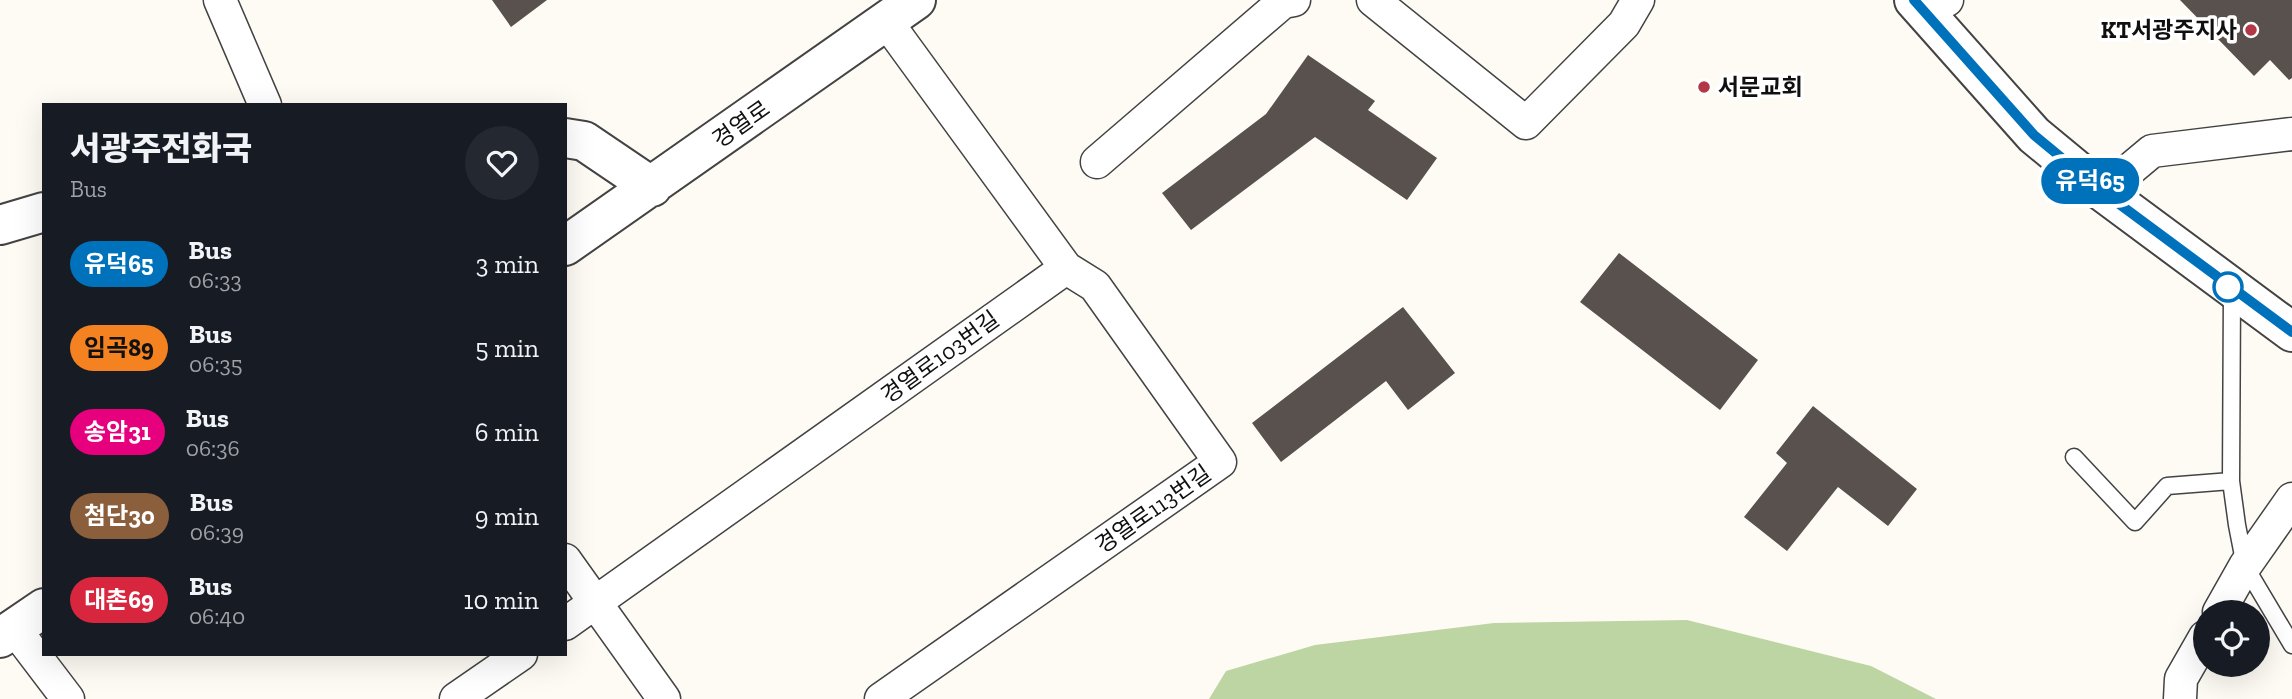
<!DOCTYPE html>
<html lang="en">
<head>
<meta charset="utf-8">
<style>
  :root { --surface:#171b24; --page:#242831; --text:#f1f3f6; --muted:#9ea1a6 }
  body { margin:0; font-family:"Zilla Slab","Noto Sans KR",serif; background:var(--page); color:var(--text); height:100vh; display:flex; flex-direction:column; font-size:26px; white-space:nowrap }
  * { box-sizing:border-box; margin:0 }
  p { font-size:23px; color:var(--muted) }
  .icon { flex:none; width:38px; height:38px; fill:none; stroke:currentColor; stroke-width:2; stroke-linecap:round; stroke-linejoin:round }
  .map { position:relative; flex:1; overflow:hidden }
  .side { position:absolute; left:42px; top:103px; width:525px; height:553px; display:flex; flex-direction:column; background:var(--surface); border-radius:0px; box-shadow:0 7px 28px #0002 }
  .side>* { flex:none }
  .badge { padding:0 14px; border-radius:23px; font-size:24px; line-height:46px }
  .controls { position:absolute; left:2193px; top:600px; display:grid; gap:14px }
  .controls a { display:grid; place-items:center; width:77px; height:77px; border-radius:50%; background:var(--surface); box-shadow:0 7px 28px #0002; font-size:35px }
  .map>.badge { position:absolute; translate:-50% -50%; box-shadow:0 0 0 4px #fff }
  .round { display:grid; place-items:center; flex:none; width:74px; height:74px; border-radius:37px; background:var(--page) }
  .summary { display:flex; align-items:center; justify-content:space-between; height:119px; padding:0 28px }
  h1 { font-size:33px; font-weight:800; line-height:52px }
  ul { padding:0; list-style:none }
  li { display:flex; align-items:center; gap:21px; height:84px; padding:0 28px }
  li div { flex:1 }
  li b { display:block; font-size:26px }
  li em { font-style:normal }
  li .badge { min-width:77px; font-weight:700; text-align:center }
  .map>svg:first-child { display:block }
  .forest { fill:#bdd5a2 }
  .building { fill:#58514e }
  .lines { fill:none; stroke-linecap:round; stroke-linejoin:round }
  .service-casing { stroke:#434343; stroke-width:19 }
  .minor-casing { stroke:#434343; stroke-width:35 }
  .tertiary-casing { stroke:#434343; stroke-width:42 }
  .service { stroke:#fff; stroke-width:16 }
  .minor { stroke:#fff; stroke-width:32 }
  .tertiary { stroke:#fff; stroke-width:38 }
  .line-casing { stroke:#fff; stroke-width:16 }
  .line { stroke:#0072bc; stroke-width:10 }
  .poi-dot { fill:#b23747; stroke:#fff; stroke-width:2.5 }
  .stop-dot { fill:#fff; stroke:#0072bc; stroke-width:3.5 }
  .labels { text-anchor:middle; stroke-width:7; stroke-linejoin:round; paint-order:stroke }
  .poi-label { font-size:23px; font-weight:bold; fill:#101010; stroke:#fff; text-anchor:end }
  .street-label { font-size:23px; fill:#101010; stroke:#fff }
</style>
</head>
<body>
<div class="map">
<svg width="2292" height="699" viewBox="0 0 2292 699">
  <rect width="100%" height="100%" fill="#fefbf5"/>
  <!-- forest -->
  <path class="forest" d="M1687 620 1871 666 1936 699H1209L1226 671 1315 645 1494 623Z"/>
  <!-- building -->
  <path class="building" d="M492 0H547L511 27Z
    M2180 0H2292V78L2289 80 2270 60 2254 76Z
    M1308 55 1375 101 1368 110 1437 158 1407 200 1315 137 1191 230 1162 193 1266 114Z
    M1619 253 1758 360 1720 410 1580 302Z
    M1403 307 1455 373 1408 410 1386 381 1281 462 1252 423Z
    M1813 406 1917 489 1888 526 1838 487 1787 551 1744 517 1787 463 1776 453Z"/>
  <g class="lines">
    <!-- service casing -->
    <g class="service-casing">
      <path id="service" d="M2232 291 2231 481 2237 525 2245 566 2292 645
        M2074 457 2135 522 2167 486 2231 481"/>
    </g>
    <!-- minor casing -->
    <g class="minor-casing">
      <path id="minor" d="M220 0 265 105
        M1373 0 1526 123 1624 24 1638 0
        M1924 11 1947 0
        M1097 162 1283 2 1294 0
        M2103 192 2152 151 2292 134
        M565 560 664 699
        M2219 612 2245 566 2292 499
        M565 624 1066 268 886 21
        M14 628 68 699
        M456 699 521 654
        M881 699 1220 462 1095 286 1066 268
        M2180 699 2181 679 2205 637"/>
    </g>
    <!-- tertiary casing -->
    <g class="tertiary-casing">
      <path id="tertiary" d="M1914 0 2034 135 2103 192 2292 332
        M565 138 584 141 652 187
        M0 225 44 212
        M565 246 916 0
        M0 638 44 608"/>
    </g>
    <!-- service -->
    <use href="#service" class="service"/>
    <!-- minor -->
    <use href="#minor" class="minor"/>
    <!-- tertiary -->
    <use href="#tertiary" class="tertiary"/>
  </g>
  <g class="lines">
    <!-- line casing -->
    <g class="line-casing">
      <path id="line" d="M1914 0 2034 135 2103 192 2292 332"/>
    </g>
    <!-- line -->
    <use href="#line" class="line"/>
  </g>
  <!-- markers -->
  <g class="poi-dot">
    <circle cx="2251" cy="30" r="7"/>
    <circle cx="1704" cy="87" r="7"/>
  </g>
  <circle class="stop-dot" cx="2228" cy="287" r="14"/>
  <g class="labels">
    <!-- poi labels -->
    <g class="poi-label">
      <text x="2237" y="38">KT서광주지사</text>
      <text x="1718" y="95" text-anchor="start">서문교회</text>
    </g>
    <!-- street labels -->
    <g class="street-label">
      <text transform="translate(741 124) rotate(-35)" y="8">경열로</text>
      <text transform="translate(940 357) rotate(-36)" y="8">경열로103번길</text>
      <text transform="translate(1153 509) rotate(-35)" y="8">경열로113번길</text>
    </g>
  </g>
</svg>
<div class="controls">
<a><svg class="icon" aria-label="locate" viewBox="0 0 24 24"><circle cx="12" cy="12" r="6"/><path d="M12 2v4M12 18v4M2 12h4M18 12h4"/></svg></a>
</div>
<b class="badge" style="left:2090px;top:181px;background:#0072bc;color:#fff">유덕65</b>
<section class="side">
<div class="summary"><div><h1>서광주전화국</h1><p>Bus</p></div><a class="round"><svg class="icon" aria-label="heart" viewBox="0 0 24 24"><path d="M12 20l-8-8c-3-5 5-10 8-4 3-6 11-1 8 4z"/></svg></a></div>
<ul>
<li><span class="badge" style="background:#0072bc;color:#fff">유덕65</span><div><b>Bus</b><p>06:33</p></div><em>3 min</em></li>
<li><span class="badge" style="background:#f58220;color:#111">임곡89</span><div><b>Bus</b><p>06:35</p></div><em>5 min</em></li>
<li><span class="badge" style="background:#e6007e;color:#fff">송암31</span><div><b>Bus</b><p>06:36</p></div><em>6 min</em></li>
<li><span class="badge" style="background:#8b5e3c;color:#fff">첨단30</span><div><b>Bus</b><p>06:39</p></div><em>9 min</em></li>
<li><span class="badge" style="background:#d7263d;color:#fff">대촌69</span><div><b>Bus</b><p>06:40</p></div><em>10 min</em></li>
</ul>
</section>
</div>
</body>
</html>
